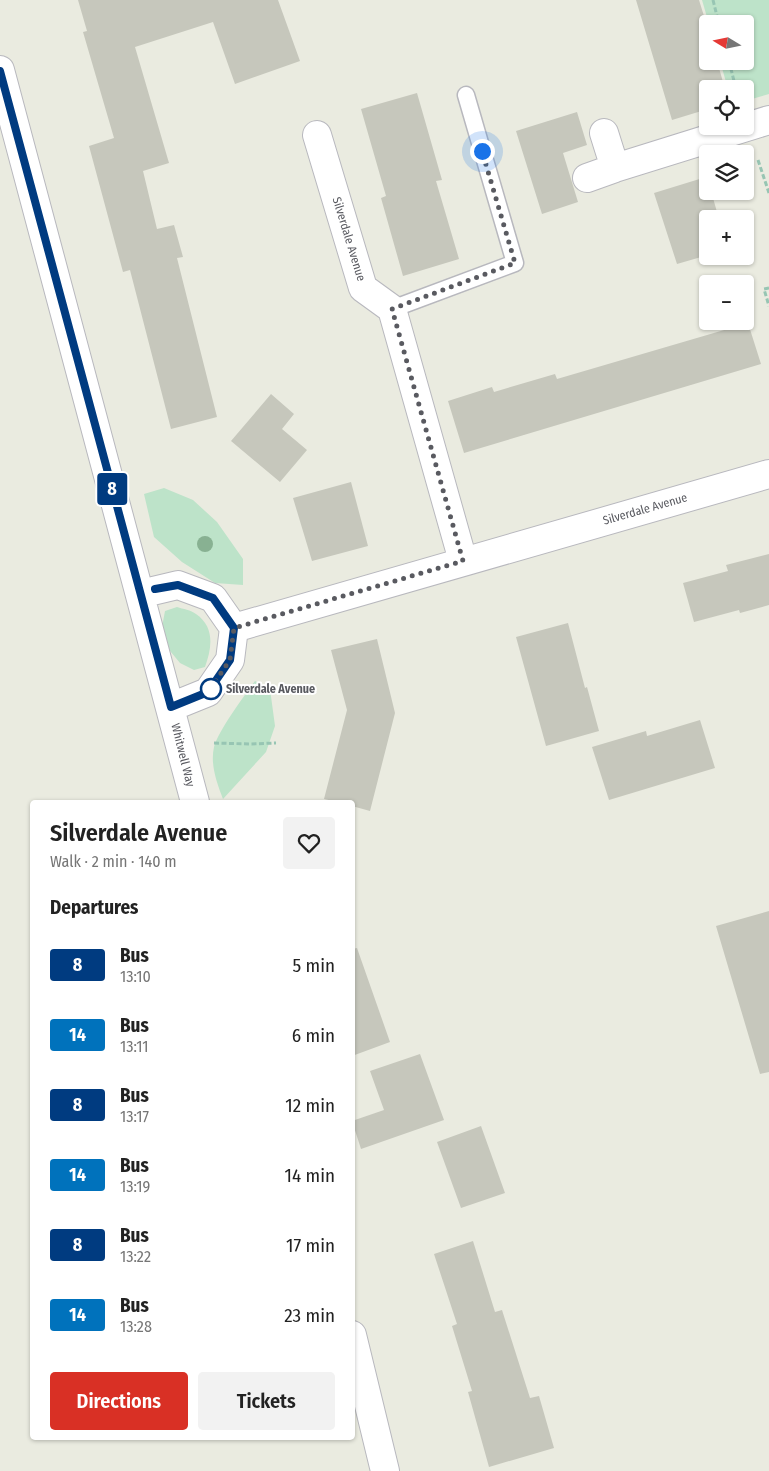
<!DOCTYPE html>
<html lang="en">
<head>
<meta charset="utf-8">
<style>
  :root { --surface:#fff; --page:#f2f2f2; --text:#222; --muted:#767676; --accent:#d93025 }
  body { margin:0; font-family:"Fira Sans Condensed",sans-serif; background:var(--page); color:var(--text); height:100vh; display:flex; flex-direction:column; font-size:19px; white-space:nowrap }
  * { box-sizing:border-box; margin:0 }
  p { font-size:16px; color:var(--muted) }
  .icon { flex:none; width:28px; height:28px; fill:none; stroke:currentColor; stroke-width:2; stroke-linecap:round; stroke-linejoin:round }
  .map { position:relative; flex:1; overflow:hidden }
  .sheet { position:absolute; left:30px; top:800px; width:325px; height:640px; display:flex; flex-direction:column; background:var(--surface); border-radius:5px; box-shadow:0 1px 4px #0004 }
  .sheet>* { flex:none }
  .badge { padding:0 10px; border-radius:4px; font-size:18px; line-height:32px }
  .needle { width:32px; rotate:280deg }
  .tools { position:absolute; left:699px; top:15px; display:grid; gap:10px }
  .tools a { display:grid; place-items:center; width:55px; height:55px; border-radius:5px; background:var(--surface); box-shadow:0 1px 4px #0004; font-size:25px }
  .you { position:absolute; width:25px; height:25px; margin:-12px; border:4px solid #fff; border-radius:50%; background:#1a73e8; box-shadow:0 0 0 8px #1a73e833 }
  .map>.badge { position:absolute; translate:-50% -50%; box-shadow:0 0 0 2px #fff }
  h2 { padding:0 20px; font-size:19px; line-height:45px }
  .round { display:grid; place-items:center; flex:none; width:52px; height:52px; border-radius:5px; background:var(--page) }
  .head { display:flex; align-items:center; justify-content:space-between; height:85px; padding:0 20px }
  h1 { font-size:24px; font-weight:600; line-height:38px }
  .cta { display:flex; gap:10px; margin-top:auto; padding:10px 20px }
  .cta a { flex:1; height:58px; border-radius:5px; background:var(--accent); color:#fff; font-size:20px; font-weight:600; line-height:58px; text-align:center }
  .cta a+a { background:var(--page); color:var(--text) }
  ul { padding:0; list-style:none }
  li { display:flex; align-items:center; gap:15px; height:70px; padding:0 20px }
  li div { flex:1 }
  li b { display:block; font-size:19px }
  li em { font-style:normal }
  li .badge { min-width:55px; font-weight:700; text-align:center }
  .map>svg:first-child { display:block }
  .green { fill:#bde3c9 }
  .building { fill:#c6c7bc }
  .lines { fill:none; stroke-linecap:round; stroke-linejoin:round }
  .lane-casing { stroke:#b8b8be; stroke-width:19 }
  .street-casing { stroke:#b8b8be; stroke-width:30 }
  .path { stroke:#97c5b3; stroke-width:3; stroke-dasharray:5 2.5; stroke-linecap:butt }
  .lane { stroke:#fff; stroke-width:16 }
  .street { stroke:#fff; stroke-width:28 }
  .tree { fill:#88b192 }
  .line-casing { stroke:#fff; stroke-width:11 }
  .line { stroke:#003b80; stroke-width:8 }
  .walk { stroke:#595a60; stroke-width:5; stroke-dasharray:0 9 }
  .stop-dot { fill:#fff; stroke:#003b80; stroke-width:2.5 }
  .labels { text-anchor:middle; stroke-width:4; stroke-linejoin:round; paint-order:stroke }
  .street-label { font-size:12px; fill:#595a60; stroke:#fff }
  .stop-label { font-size:12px; font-weight:bold; fill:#595a60; stroke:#fff; text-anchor:start }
</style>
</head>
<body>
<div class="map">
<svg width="769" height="1471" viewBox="0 0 769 1471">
  <rect width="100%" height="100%" fill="#eaebe0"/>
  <!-- green -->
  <path class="green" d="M702 0H769V94L745 101V89H728L720 61H745V24H709Z
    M164 488 193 500 217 522 243 559V585L215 583 182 562 154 537 144 494Z
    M177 607C183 609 191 610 196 614 215 627 212 648 205 667L194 670 180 663 166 646 162 627 165 611Z
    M255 681 270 689 275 726 266 752 223 799C217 783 210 765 214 747 218 731 245 695 255 681Z"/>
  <!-- building -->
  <path class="building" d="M78 0H278L300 61 235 84 213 22 135 47 169 163 143 171 157 229 174 225 183 257 177 258 217 417 171 429 130 270 123 272 89 146 114 138 83 32 87 31Z
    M636 0H699L708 29V61H717L725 89H708V109L672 120Z
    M417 93 442 180 436 181 459 259 403 276 381 198 386 196 361 109Z
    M577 112 587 145 563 153 578 202 542 214 516 131Z
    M706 177 708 191H711L719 219H708V255L677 264 654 193Z
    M748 323 761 364 464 453 448 401 492 387 494 392 555 374 557 379Z
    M271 394 294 414 282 429 307 450 280 482 231 441Z
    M351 482 368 546 312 561 293 498Z
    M769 554V605L740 613 739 610 694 622 683 583 728 571 726 565Z
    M568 623 585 688 587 687 599 731 546 746 516 637Z
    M377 639 395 713 370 811 352 806V802H338L324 799 347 710 331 650Z
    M700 720 715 768 609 800 592 747 646 731 647 736Z
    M769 911V1072L760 1074 716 926Z
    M357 948 390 1042 352 1056V949Z
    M420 1054 444 1120 361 1149 352 1121 384 1110 370 1071Z
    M481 1126 505 1193 461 1208 437 1142Z
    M473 1241 495 1312 502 1310 530 1398 539 1396 554 1448 489 1467 468 1392 472 1391 452 1326 457 1324 434 1254Z"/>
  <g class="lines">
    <!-- lane casing -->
    <g class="lane-casing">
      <path id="lane" d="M392 309 515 263 466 95"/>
    </g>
    <!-- street casing -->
    <g class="street-casing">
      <path id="street" d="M0 70 195 802
        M604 133 615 168
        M317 135 363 288 392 309 463 561
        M587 178 615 168 769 120
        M140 594 178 585 213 598 234 628 230 660 208 692 171 707
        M234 628 769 474
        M352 1335 385 1471"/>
    </g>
    <!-- path -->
    <path class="path" d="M713 0 719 24
      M729 61 736 89
      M758 160 769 193
      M769 288 764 289 769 306
      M214 743 250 744 276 743"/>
    <!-- lane -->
    <use href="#lane" class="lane"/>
    <!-- street -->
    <use href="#street" class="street"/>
  </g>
  <!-- trees -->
  <circle class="tree" cx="205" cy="544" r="8"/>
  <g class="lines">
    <!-- line casing -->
    <g class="line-casing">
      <path id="line" d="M0 71 171 707 208 692 230 660 234 628 213 598 178 585 155 589"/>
    </g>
    <!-- line -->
    <use href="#line" class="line"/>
    <!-- walk -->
    <path class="walk" d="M211 689 208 692 230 660 234 628 463 561 392 309 515 263 482 151"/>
  </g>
  <!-- markers -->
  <circle class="stop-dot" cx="211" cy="689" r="10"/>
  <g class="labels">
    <!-- street labels -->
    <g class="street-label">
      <text transform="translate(349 239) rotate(73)" y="4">Silverdale Avenue</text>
      <text transform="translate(645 509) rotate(-16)" y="4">Silverdale Avenue</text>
      <text transform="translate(183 755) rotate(76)" y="4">Whitwell Way</text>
    </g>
    <!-- stop labels -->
    <g class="stop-label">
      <text x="226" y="693">Silverdale Avenue</text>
    </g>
  </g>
</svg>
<div class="tools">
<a><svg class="needle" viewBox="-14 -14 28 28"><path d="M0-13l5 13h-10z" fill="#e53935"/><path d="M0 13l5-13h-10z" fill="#767676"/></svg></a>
<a><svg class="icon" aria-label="locate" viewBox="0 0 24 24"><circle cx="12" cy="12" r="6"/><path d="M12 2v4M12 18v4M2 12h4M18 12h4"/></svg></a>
<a><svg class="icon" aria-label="layers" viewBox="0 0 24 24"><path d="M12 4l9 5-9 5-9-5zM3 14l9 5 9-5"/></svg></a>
<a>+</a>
<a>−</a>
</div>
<div class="you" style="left:482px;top:151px"></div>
<b class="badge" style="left:112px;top:489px;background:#003b80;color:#fff">8</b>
<section class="sheet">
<div class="head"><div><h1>Silverdale Avenue</h1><p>Walk · 2 min · 140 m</p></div><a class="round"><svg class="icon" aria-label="heart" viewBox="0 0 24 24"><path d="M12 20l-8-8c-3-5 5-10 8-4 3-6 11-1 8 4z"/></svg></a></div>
<h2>Departures</h2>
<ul>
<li><span class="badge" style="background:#003b80;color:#fff">8</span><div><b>Bus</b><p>13:10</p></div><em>5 min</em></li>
<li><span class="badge" style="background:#0072bc;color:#fff">14</span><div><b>Bus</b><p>13:11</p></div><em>6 min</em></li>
<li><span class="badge" style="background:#003b80;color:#fff">8</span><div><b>Bus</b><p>13:17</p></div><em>12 min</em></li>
<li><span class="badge" style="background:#0072bc;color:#fff">14</span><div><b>Bus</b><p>13:19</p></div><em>14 min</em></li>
<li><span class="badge" style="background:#003b80;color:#fff">8</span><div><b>Bus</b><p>13:22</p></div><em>17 min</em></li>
<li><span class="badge" style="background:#0072bc;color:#fff">14</span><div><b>Bus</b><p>13:28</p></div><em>23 min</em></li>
</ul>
<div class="cta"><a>Directions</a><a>Tickets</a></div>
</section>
</div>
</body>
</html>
